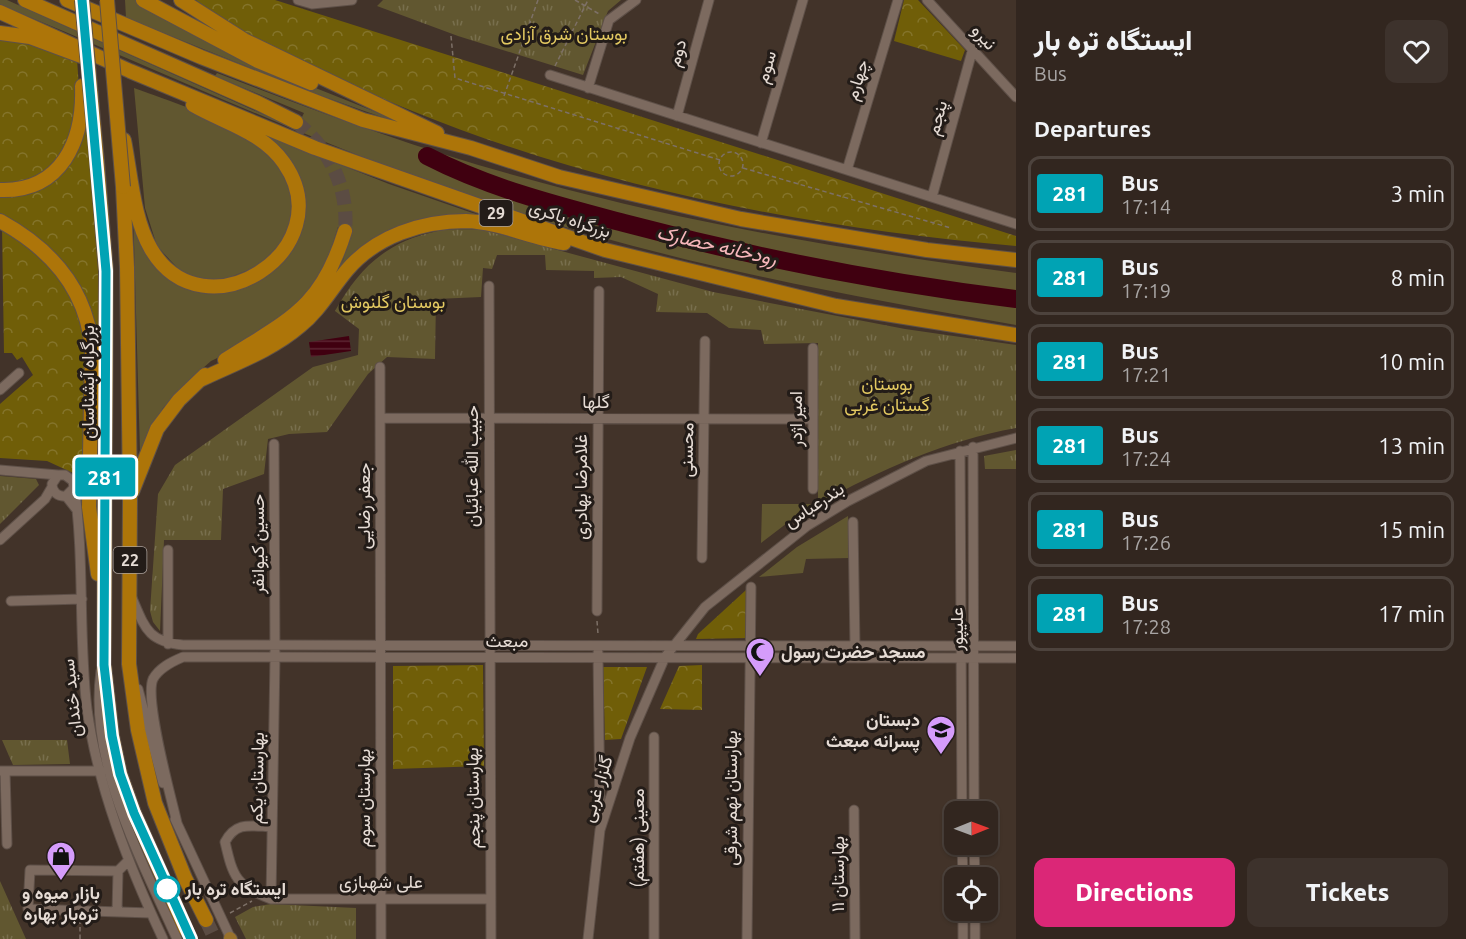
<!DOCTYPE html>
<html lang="en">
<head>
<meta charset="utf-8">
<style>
  :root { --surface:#32261f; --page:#3d322c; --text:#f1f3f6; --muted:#a8a5a4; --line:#4d433d; --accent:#db2777 }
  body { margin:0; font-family:Ubuntu,Vazirmatn,sans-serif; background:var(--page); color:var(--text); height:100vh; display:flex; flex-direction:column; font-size:22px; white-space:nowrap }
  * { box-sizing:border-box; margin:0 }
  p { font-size:20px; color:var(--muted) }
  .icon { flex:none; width:33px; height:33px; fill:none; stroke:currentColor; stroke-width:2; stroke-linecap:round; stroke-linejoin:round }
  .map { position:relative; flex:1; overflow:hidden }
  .drawer { display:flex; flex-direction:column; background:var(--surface); width:450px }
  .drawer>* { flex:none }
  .badge { padding:0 12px; border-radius:4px; font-size:21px; line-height:39px }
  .needle { width:39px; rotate:89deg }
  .buttons { position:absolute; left:944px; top:801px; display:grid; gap:12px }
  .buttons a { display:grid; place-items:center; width:54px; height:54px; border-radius:12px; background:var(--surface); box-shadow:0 2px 4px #0004,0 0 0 2px var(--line); font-size:30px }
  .map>.badge { position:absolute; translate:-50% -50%; box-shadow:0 0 0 3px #fff }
  h2 { padding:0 18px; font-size:22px; line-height:54px }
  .round { display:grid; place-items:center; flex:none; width:63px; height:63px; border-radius:12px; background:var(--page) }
  .overview { display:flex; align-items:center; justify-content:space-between; height:102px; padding:0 18px }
  h1 { font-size:28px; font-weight:800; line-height:45px }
  .cta { display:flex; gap:12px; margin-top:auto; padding:12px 18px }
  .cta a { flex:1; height:69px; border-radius:12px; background:var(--accent); color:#fff; font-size:24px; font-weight:800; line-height:69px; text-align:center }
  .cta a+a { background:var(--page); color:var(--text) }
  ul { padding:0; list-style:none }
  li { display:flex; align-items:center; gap:18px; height:75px; margin:0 12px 9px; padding:0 6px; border:3px solid var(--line); border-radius:12px }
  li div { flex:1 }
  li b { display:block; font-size:22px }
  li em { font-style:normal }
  li .badge { min-width:66px; font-weight:700; text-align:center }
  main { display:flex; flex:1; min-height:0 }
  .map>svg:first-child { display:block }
  .grass { fill:url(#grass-tufts) }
  .forest { fill:url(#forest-crowns) }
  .garden { fill:#615730 }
  .water { fill:url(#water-rules) }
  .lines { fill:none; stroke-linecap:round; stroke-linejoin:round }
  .river { stroke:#400010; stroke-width:18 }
  .highway-tunnel { stroke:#5b4c43; stroke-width:14; stroke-dasharray:14 7; stroke-linecap:butt }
  .minor-casing { stroke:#5e5048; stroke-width:11 }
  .major-casing { stroke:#5e5048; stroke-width:14 }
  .highway-casing { stroke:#5e5048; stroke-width:16 }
  .path { stroke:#7d7067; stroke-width:1.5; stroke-dasharray:4.5 3; stroke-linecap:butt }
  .minor { stroke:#7c6a5f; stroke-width:9 }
  .major { stroke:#99712b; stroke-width:12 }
  .highway { stroke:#ad7509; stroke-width:14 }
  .highway-bridge-casing { stroke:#5e5048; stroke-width:16; stroke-linecap:butt }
  .highway-bridge { stroke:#ad7509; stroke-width:14 }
  .line-casing { stroke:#fff; stroke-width:14 }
  .line { stroke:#00a3b4; stroke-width:9 }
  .stop-dot { fill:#fff; stroke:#00a3b4; stroke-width:3 }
  .labels { text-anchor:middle; stroke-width:6; stroke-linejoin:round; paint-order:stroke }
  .shield { fill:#231c18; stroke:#aca29c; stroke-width:1.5 }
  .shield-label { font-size:16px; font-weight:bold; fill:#e6dcd5 }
  .park-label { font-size:18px; fill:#e3c961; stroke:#231c18 }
  .street-label { font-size:18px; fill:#e6dcd5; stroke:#231c18 }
  .poi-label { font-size:18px; font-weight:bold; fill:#e6dcd5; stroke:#231c18; text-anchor:start }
  .stop-label { font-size:18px; font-weight:bold; fill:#e6dcd5; stroke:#231c18; text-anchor:start }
  .water-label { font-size:20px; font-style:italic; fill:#f8b7bc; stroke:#231c18 }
</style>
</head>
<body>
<main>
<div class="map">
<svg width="1016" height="939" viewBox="0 0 1016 939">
  <defs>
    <pattern id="grass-tufts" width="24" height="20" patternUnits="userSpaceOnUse" patternTransform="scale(1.5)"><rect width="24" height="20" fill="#615730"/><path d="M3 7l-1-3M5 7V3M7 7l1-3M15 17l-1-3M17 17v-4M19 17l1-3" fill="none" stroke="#786f4d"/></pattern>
    <pattern id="forest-crowns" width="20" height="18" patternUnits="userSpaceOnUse" patternTransform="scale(1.5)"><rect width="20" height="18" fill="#705e08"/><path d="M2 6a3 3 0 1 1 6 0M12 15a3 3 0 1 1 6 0" fill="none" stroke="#84742b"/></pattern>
    <pattern id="water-rules" width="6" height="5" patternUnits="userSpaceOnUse" patternTransform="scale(1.5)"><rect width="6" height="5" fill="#400010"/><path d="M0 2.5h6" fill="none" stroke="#5c2532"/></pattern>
  </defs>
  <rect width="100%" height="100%" fill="#423329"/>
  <!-- grass -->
  <path class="grass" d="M383 0H621L608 11 583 75 458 36 377 6Z
    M480 229 713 292 905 329 1016 345V428C945 441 882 469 818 504V343L764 344 761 330 729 328 707 313 656 312 658 294 621 277 594 278V271L546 270 545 255H497L492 269 483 268 481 297 436 299 435 359 387 357 368 374 327 432 289 434 268 439 264 474 223 489 221 540H164L160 631 153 622 150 611 158 494 175 465 313 367 358 355 359 329 335 311C359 268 387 241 438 231 451 228 467 230 480 229Z
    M1016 450V469H985L984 456Z
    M0 476 36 479 39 485 0 524Z
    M2 740H67L70 764 13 765Z
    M0 881 26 939H0Z
    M271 904 356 908V939H246L235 917 253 907Z"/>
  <!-- forest -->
  <path class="forest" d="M196 0H275L1016 236V246C775 225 531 174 314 67 275 48 227 31 196 0Z
    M904 0H918L965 50 961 61 894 41Z
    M0 36H11L77 59 79 88 72 143 41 177 0 187Z
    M85 90 97 228 100 358 92 324 79 293 0 217V195L62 170Z
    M2 226 21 237 64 280 85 329 86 479 47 461 0 458V404L33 375 22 357 17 360 12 353H4Z
    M746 590 748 638 696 639 698 634Z
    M483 665 484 766 393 769V666Z
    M702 665V710L660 709 679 666Z
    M603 667H647L621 739 605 740Z"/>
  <!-- garden -->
  <path class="garden" d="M0 0H7L296 129 304 113 215 76 217 73C323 114 429 153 539 182 696 225 855 251 1016 273V325C835 294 663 261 488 203 321 147 163 71 0 5Z
    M125 0H135L273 71 441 138 305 90 126 18Z
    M134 88C189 109 303 138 293 216 291 230 277 248 271 261L218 282 183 274 157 246 145 208Z
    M211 113 389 184 539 236 493 222 393 232 314 308 343 260 352 230 338 227 326 266 298 307 234 350 211 361 186 383 163 408 140 452 133 208 135 219 181 281 266 275 291 247 293 171Z
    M762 504H812L761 543Z
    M848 516 850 558 806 559 803 573 759 577 797 547Z"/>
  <!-- water -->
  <path class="water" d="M349 336 351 351 311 357 309 342Z"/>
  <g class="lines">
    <!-- river -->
    <path class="river" d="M427 156C489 188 556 205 624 223 752 257 884 283 1016 299"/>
    <!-- highway-tunnel -->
    <path class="highway-tunnel" d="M296 122C329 148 349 188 345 231
      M206 920 215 939"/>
    <!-- minor casing -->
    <g class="minor-casing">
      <path id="minor" d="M298 0 312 4 352 0
        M927 0 1016 97
        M550 75 1016 224
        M588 88 609 20 636 0
        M677 116 709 0
        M761 143 803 0
        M847 170 898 0
        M932 197 973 48
        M489 286 491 939
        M813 348V489
        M380 367 381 939
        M0 390 19 373
        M380 418 813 419
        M973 447 974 812
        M960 451 962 812
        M0 470 58 475
        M74 485C85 559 78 634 87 709 98 788 129 866 163 939
        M66 496 74 488 73 481 65 475H58L52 484C52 492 58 497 66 496L77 510
        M853 522 855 646
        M0 540 45 499 52 487
        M702 558 705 341
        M132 598C145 628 148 642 183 645L1016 646
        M11 601 82 599
        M597 611 599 291
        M168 644V550
        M598 652 600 821
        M101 671C88 762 141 859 177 939
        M138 689 163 783
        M654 737V939
        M0 771H101
        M5 771 7 844
        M854 810 855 939
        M175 819 231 939
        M177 823C171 797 144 699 153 679 159 668 171 662 183 657L1016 658
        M272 827C251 826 236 821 225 842 233 877 236 886 271 899H490
        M962 844 963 878
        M974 844 975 878
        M129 860 118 871 30 870 28 909 151 913
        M271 899 275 657 274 444
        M963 910V939
        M975 910V939
        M117 912 118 871
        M588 939 600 830 630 738 665 657 705 607 807 526 848 501 926 461 1016 438
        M747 939 751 587"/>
    </g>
    <!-- major casing -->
    <g class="major-casing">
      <path id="major" d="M230 938 231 939"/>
    </g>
    <!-- highway casing -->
    <g class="highway-casing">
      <path id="highway" d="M25 0 258 103 296 122
        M67 0 201 57 363 120 471 148 559 177 741 219 927 250 1016 260
        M143 0 258 61 311 83
        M181 0 244 40 437 133
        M0 12 130 71 315 148 605 250 836 306 1016 335
        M0 33 30 37 81 56
        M124 140C131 175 133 218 151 249 204 339 344 249 284 163 263 132 224 123 193 105
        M97 162 106 271 104 665 112 736 120 774 134 813 186 930
        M123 187 127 267 130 496 129 664 138 730 155 803 185 878 206 920
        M0 190C62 192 84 140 82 86
        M0 221C51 249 87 290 92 349L89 507 98 574
        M225 360C289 319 321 309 345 231
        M200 380C233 364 271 351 300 326 319 311 331 289 347 270 376 236 422 221 466 221 499 222 531 238 564 243
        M132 492 157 429 179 400 205 375"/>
    </g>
    <!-- path -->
    <path class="path" d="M575 0 601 15
      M451 36 455 78 720 160
      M555 66 588 0
      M504 96 538 0
      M719 164a12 12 0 1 1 24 0a12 12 0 1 1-24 0Z
      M743 168 951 228
      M597 621 598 634
      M230 913 252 901
      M80 939V922"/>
    <!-- minor -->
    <use href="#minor" class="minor"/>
    <!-- major -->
    <use href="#major" class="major"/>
    <!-- highway -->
    <use href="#highway" class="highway"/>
    <!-- highway-bridge casing -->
    <g class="highway-bridge-casing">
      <path id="highway-bridge" d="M82 0 97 162
        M107 0 123 187"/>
    </g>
    <!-- highway-bridge -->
    <use href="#highway-bridge" class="highway-bridge"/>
  </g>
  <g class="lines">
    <!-- line casing -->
    <g class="line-casing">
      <path id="line" d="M82 0 106 271 104 665 112 736 120 774 134 813 191 939"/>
    </g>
    <!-- line -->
    <use href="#line" class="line"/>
  </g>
  <!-- icons -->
  <defs>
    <g id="mosque-pin" transform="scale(1.5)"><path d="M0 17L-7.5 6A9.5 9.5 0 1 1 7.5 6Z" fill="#d59cfb" stroke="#231c18"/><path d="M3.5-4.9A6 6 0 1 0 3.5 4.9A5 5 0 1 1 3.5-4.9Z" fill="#111"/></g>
    <g id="school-pin" transform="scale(1.5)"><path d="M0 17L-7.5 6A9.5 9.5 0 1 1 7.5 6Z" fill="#d59cfb" stroke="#231c18"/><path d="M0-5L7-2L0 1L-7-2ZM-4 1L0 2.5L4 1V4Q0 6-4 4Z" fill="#111"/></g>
    <g id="shop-pin" transform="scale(1.5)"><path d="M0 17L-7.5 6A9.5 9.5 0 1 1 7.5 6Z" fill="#d59cfb" stroke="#231c18"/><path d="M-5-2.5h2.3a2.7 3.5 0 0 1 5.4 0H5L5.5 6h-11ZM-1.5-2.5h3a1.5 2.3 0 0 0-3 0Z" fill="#111"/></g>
  </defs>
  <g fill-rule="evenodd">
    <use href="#mosque-pin" x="760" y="652"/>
    <use href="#school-pin" x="941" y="730"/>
    <use href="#shop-pin" x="61" y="856"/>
  </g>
  <!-- markers -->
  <circle class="stop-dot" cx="167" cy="889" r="12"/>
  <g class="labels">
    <!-- shield labels -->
    <g class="shield">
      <rect x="479.5" y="200" width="33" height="26" rx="4.5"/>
      <rect x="113.5" y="547" width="33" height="26" rx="4.5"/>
    </g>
    <g class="shield-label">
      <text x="496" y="219">29</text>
      <text x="130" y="566">22</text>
    </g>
    <!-- park labels -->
    <g class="park-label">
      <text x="564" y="40">بوستان شرق آزادی</text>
      <text x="393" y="308">بوستان گلنوش</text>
      <text x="887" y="390">بوستان<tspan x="887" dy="21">گستان غربی</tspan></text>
    </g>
    <!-- street labels -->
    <g class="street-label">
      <text transform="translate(984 37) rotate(48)" y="6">نیرو</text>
      <text transform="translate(677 53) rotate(-74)" y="6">دوم</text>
      <text transform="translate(766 67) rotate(-74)" y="6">سوم</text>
      <text transform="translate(857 80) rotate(-73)" y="6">چهارم</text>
      <text transform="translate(937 118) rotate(-75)" y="6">پنجم</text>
      <text transform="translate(570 219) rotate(18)" y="6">بزرگراه باکری</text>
      <text transform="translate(88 382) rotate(-90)" y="6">بزرگراه آبشناسان</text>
      <text x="596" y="408">گلها</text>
      <text transform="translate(796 419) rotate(-90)" y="6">امیر اژدر</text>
      <text transform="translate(687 450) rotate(-89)" y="6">محسنی</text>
      <text transform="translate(472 466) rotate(-90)" y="6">حبیب الله عبائیان</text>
      <text transform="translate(581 487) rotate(-90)" y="6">غلامرضا بهادری</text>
      <text transform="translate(814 505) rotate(-33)" y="6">بندرعباس</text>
      <text transform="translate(364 506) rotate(-90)" y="6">جعفر رضایی</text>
      <text transform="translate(258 544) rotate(-90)" y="6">حسین کیوانفر</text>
      <text transform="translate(957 629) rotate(-90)" y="6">علیپور</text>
      <text x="507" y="647">مبعث</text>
      <text transform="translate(72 698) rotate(-96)" y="6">سید خندان</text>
      <text transform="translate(257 778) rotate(-89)" y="6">بهارستان یکم</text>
      <text transform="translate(597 789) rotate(-73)" y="6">گلزار غربی</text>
      <text transform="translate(364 798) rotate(-90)" y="6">بهارستان سوم</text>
      <text transform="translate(473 798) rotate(-91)" y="6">بهارستان پنجم</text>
      <text transform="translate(731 798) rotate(-90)" y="6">بهارستان نهم شرقی</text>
      <text transform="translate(638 838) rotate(-90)" y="6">معینی (هفتم)</text>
      <text transform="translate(838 874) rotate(-90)" y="6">بهارستان ۱۱</text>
      <text x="381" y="888">علی شهبازی</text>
    </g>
    <!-- poi labels -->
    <g class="poi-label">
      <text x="781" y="658">مسجد حضرت رسول</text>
      <text x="920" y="726" text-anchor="end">دبستان<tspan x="920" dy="21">پسرانه مبعث</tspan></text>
      <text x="61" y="899" text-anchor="middle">بازار میوه و<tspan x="61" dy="21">تره‌بار بهاره</tspan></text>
    </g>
    <!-- stop labels -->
    <g class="stop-label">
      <text x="185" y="895">ایستگاه تره بار</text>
    </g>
    <!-- water labels -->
    <g class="water-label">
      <text transform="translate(717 245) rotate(13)" y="7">رودخانه حصارک</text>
    </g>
  </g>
</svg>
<div class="buttons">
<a><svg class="needle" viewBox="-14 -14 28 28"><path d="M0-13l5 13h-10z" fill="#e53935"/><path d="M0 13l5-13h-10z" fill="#a8a5a4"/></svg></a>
<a><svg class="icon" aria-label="locate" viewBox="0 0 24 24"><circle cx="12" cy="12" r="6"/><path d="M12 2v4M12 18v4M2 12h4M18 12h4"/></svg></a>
</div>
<b class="badge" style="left:105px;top:477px;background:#00a3b4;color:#fff">281</b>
</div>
<section class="drawer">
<div class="overview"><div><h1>ایستگاه تره بار</h1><p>Bus</p></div><a class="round"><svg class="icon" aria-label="heart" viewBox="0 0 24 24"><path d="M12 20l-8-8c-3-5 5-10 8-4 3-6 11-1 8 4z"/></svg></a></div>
<h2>Departures</h2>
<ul>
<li><span class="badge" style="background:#00a3b4;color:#fff">281</span><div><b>Bus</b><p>17:14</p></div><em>3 min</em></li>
<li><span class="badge" style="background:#00a3b4;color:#fff">281</span><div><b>Bus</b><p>17:19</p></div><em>8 min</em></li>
<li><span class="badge" style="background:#00a3b4;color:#fff">281</span><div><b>Bus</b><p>17:21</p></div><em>10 min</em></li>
<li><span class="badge" style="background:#00a3b4;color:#fff">281</span><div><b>Bus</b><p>17:24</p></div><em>13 min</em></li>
<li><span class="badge" style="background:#00a3b4;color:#fff">281</span><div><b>Bus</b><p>17:26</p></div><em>15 min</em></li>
<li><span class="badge" style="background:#00a3b4;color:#fff">281</span><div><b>Bus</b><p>17:28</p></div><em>17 min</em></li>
</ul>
<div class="cta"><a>Directions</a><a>Tickets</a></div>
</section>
</main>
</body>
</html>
